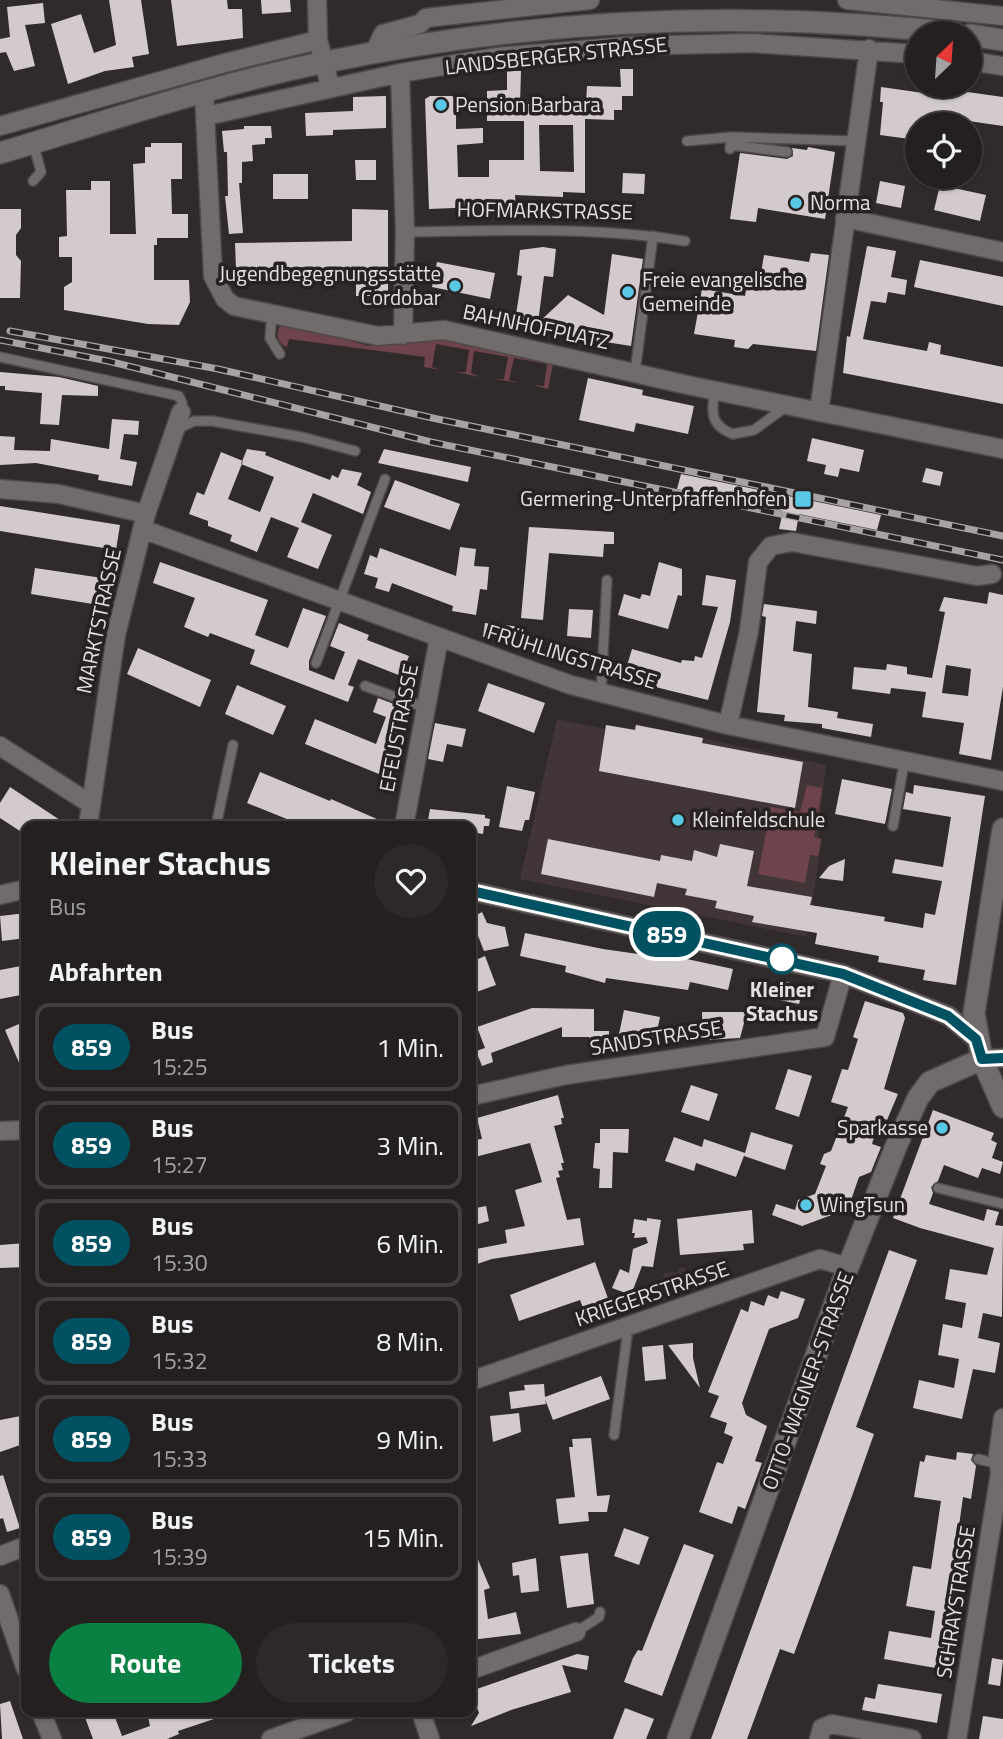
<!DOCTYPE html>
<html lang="de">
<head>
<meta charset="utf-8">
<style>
  :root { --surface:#252020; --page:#2d2829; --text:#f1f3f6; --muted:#a3a3a5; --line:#423e3e; --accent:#0b8043 }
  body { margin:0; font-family:"Titillium Web",sans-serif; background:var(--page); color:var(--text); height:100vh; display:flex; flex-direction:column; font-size:26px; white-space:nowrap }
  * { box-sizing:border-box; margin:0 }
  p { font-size:23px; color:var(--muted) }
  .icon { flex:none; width:38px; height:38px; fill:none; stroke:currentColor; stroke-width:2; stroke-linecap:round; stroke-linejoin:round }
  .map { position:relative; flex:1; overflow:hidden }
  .sheet { position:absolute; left:21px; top:821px; width:455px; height:896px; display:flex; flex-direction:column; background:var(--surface); border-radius:14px; box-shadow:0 2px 5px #0004,0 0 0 2px var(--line) }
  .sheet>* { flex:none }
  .badge { padding:0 14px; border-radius:23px; font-size:24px; line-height:46px }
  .needle { width:46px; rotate:25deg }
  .controls { position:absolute; left:905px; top:21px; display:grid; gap:14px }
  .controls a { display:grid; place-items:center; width:77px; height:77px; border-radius:50%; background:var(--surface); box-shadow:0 2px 5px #0004,0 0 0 2px var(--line); font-size:35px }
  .map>.badge { position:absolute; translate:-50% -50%; box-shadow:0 0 0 4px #fff }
  h2 { padding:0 28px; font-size:26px; line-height:63px }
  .round { display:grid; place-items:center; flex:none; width:74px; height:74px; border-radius:37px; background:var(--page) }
  .head { display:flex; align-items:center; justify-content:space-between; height:119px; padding:0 28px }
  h1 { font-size:33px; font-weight:700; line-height:52px }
  .primary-button { display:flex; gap:14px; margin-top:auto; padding:14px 28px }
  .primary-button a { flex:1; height:80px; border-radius:42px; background:var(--accent); color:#fff; font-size:28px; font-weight:700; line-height:80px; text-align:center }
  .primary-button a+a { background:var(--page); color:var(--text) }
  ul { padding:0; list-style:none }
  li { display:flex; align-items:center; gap:21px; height:88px; margin:0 14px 10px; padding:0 14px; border:4px solid var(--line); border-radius:14px }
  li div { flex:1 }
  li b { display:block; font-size:26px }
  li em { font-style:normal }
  li .badge { min-width:77px; font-weight:700; text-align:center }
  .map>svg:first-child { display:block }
  .built { fill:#423537 }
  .green { fill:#6e434c }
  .building { fill:#d3cacb; fill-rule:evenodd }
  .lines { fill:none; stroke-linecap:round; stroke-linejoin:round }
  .lane-casing { stroke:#4e4849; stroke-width:12 }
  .street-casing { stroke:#4e4849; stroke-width:21 }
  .secondary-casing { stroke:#4e4849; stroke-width:24 }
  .lane { stroke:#726b6c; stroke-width:9 }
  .street { stroke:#726b6c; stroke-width:18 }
  .secondary { stroke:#726b6c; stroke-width:21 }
  .rail-casing { stroke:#a8a2a3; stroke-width:7 }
  .rail { stroke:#272122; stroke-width:4.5; stroke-dasharray:13; stroke-linecap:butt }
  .line-casing { stroke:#fff; stroke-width:16 }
  .line { stroke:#005262; stroke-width:10 }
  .poi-dot { fill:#59c8e4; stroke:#272122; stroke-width:2.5 }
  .stop-dot { fill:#fff; stroke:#005262; stroke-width:3.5 }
  .labels { text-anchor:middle; stroke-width:7; stroke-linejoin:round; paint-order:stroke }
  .street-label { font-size:21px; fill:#e4dfe0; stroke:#272122 }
  .poi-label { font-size:21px; fill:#e4dfe0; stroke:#272122; text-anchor:start }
  .stop-label { font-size:21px; font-weight:bold; fill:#e4dfe0; stroke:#272122 }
</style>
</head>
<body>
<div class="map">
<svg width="1003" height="1739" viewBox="0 0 1003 1739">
  <rect width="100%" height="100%" fill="#312a2b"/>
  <!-- built -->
  <path class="built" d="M557 719 605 729 606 725 632 729 636 724 826 765 818 838 822 839 807 937 520 879Z
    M679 1267 686 1269 683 1293 660 1302 664 1273 678 1272Z"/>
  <!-- green -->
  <path class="green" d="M283 323 369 346 375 342 400 344 438 337 554 359 548 389 533 385 544 386 547 364 514 358 509 380 518 383 495 379H504L508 357 474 351 471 373 480 377 456 372H466L469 350 436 344 432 367 441 370 424 367 425 357 289 339 287 347C277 344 274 330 283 323Z
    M807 785 822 788 814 837 821 839 818 856 810 855 805 883 758 874 771 807 800 812Z"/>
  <!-- building -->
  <path class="building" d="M109 0H141L149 54 132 57 134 67 105 71 68 84 51 24 81 14 94 53 116 45Z
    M171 0H227L228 9H242L243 38 177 46Z
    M261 0H290L291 12 262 14Z
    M43 3 45 23 25 25 35 66 14 71 6 52 0 53V39L10 37 7 7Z
    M620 69H633V96H622V110H614V120L585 119V193L563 192V197L515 195 516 211H480V207L429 209 425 99 430 96H452L456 99V129L483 128V143L457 145 458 177H489V160H524V121H487V91L507 90V71H521L520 104H586L587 86 621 87ZM539 125H573L574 172 540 171Z
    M881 87 952 97 953 90 1003 97V126L941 117 940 124H917V140L880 135 883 102H880Z
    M386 96V128L333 130V135L306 136 305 113 353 111V97Z
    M244 126H271L272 138H265V144L252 145 253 161 242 162V183H239L243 233 229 234 225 196H228L227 152H224L222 131 244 129Z
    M151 143H182V179H171L172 214H188V238H157V245H154V280H189L190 302 179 325 148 324 64 310V287L72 282V257H59V237L67 236 66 190H91V181H110V234H136L133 164 145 163V147H151Z
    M808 147 835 152 825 219 758 208 756 222 730 219 740 153 787 159 793 156 792 148 807 150Z
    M355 160H376V180H356Z
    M623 173 645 174 644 194 622 193Z
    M273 174H308V199H273Z
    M880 181 905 186 901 208 876 203Z
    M940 185 986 195 980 221 934 210Z
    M0 209H21V228L16 235V255L21 261 20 298H0Z
    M352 209 388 210V296H356V275L308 276V267L236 269 235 243 352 241Z
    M867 246 896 251 891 277 907 280 905 295 888 292 886 303 871 301 863 339 927 351 929 342 941 345 940 354 1003 367V404L843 373 847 336 850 337Z
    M543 247 556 249 553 277 544 276 538 323 568 295 604 315 612 254 643 259 631 346 555 334 556 327 515 321 522 276 517 275 520 250Z
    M811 253 829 255 816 351 753 344 748 349 734 347 735 340 694 334 702 289 745 296 746 289 758 291 764 255 809 262Z
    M920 260 1003 277V306L914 287Z
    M437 262 495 273 490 299 432 287Z
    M0 372 59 377 98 386V396L62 395 59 425 40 424 42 393 5 390V386H0Z
    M588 378 643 390 642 395 694 406 688 434 636 423 634 432 579 420Z
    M112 419 139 421 138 435 124 434 120 459 137 462 132 486 98 480 99 475 36 463 0 465V436L15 437 14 450 50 451 51 439 109 449Z
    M812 438 864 450 859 472 840 468 838 477 824 474 826 465 807 461Z
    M247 449 266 452 265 455 330 480 332 475 338 478 342 469 362 473 357 485 371 492 363 514 313 493 301 522 332 535 318 569 287 557 299 528 271 517 257 552 230 541 232 535 208 526V521L189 514 197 492 204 495 221 452 243 461 228 499 260 512 274 477 241 464Z
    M384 449 471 467 468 482 378 463Z
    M926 468 943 472 940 486 922 482Z
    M681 474 881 515 877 530 799 514 796 531 779 529 783 511 677 489Z
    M395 480 460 504 450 530 384 507Z
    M0 506 120 525 116 550 0 531Z
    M529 527 614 532V544H604L603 557 549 553 543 620 521 618Z
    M460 547 476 549 474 566 489 567 487 590 480 589 476 615 452 611 453 606 392 583 389 592 375 588 378 578 364 574 370 555 377 558 380 548 456 576Z
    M160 562 268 600 255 635 288 648 303 608 326 616 309 661V670L334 680 345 652 330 646 339 623 369 635 367 640 409 656 401 676 358 659 348 685 354 687 348 702 250 664 255 650 210 633 208 637 184 627 195 598 153 583Z
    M659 562 682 569V596L678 595 668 629 618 615 624 594 640 599 642 594 650 596Z
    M35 568 109 579 105 606 31 594Z
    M706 575 736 580 730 622 708 700 623 679 632 649 681 663 682 660 694 661 695 656 702 658 718 607 702 605Z
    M989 592 1003 595V687L991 760 959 754 964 723 922 717 926 692 891 688 890 694 852 689 854 667 886 670 887 664 907 667V674L932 678 945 612 939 611 944 597 987 604ZM946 665 971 669 968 696 942 693Z
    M764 604 817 611 816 624 796 621 793 651 812 654 808 707 838 712 837 718 873 724 871 737 822 728V724L784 721 785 715 757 712 766 617 762 616Z
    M569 609 593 610 591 638 567 636Z
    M485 623 521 627 520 640 483 637Z
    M138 648 211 680 200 707 127 674Z
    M488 683 545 703 534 733 478 711Z
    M237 685 286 706 273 735 225 714Z
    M378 698 407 709 379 774 305 744 315 719 376 744 386 717 373 712Z
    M435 723 466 729 462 747 447 744 443 762 428 759Z
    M606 725 635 730 636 725 703 738 702 743 803 762 795 808 599 771Z
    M260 772 330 801 331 799 393 826H304L247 803Z
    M842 779 892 789 885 824 835 814Z
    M914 785 985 796 956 985 923 980 925 970 878 962 879 956 815 944 817 933 752 922 754 916 715 908 717 901 685 895 687 889 657 883 654 897 541 874 548 839 660 861 661 855 692 861 694 850 717 857 720 844 754 851 747 886 812 897 810 905 885 917 884 921 923 928 925 913 935 915 942 881 892 873 895 859 943 867 951 817 903 809 906 792 913 794Z
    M507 786 535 792 529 820H525L522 831 499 827Z
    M10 787 69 826H26V835L0 818V803Z
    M430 809 485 815V818L490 819 489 826H484L483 834 471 832V826H427Z
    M845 859 843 881 819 878 829 866Z
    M482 912 487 923 505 927 509 946 484 951 471 918Z
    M26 913V938L2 941 0 916Z
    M525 933 603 949 673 959V956L733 969 728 990 690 982 688 990 606 978 605 983 565 972 566 966 520 956Z
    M485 956 496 985 471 994V962Z
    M26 965V994L0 999V970Z
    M765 981 782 987 784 981 804 987 799 1004 760 996Z
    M865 1001 903 1013 905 1018 884 1089 898 1094 887 1120 880 1117 872 1144 881 1147 871 1172 859 1177 851 1200 841 1203 837 1213 802 1226 772 1215 776 1204 795 1210 798 1200 815 1194 826 1166 820 1164 824 1154 831 1151 848 1107 831 1102 842 1069 848 1070 858 1039 853 1037Z
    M532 1008 594 1009V1031H609V1045L592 1046 589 1037H562V1027L491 1053 493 1062 482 1066 476 1051 485 1048 477 1027Z
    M624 1010 660 1017 655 1041 619 1034Z
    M702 1012H747L740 1038 703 1040Z
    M26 1021V1079L5 1030Z
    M788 1069 812 1076 799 1117 775 1109Z
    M691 1085 718 1094 709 1121 681 1112Z
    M558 1095 564 1118H561L562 1124 554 1126 564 1163H561L563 1170 558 1171 560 1177 556 1178 567 1220 580 1218 584 1245 492 1259 471 1266V1250L507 1243 505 1230 525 1226 515 1190 542 1182 530 1143 471 1158V1140L482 1139 477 1118Z
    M933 1110 994 1133 991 1140 997 1143 992 1158 1003 1162 1000 1174 982 1168 978 1178 944 1165 938 1181 931 1187 933 1193 929 1204 984 1221 987 1209 999 1212 995 1225 1003 1226 1002 1317 983 1313 978 1338 1000 1343 995 1373 973 1369 962 1419 913 1408 919 1380 954 1388 959 1359 938 1355 943 1324 962 1328 966 1303 945 1299 950 1269 987 1275 994 1248 920 1228 893 1218Z
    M600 1129H629L628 1153 613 1152 612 1188H599L600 1169 593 1168 595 1143H600Z
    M751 1132 793 1145 785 1170 744 1156 745 1153 736 1177 696 1163 694 1171 665 1161 674 1137 702 1147 704 1139 745 1153Z
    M486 1206 489 1221 471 1226V1209Z
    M752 1210 754 1243 743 1244 744 1250 680 1255 677 1219Z
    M647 1218 661 1220 653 1267 642 1266 631 1295 612 1288 620 1269 629 1273 633 1249 648 1243 646 1237 634 1238 635 1233H632L634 1219 647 1221Z
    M26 1243V1267L0 1268V1245Z
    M889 1250 917 1260 856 1427 874 1434 852 1496 794 1654 780 1649 747 1739H711Z
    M595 1262 610 1304 585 1313 580 1300 519 1321 510 1295Z
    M781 1291 805 1299 798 1318 769 1329 742 1403 746 1415 767 1426 755 1461 762 1463 745 1509 738 1506 732 1524 699 1512 717 1462 723 1464 733 1437 724 1433 727 1423 710 1417 719 1396 708 1392 741 1309 748 1312 751 1301 764 1306 768 1295 778 1299Z
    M693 1343V1358L700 1388 668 1345Z
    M663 1345 666 1379 645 1381 642 1347Z
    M601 1376 610 1399 553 1420 545 1399 546 1404 511 1409 509 1392 525 1390 524 1385 544 1384 545 1397Z
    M519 1413 521 1432 493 1442 490 1416Z
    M26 1415V1443L0 1452V1420Z
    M591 1438 597 1496 610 1495 607 1512H588L589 1521 559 1524 556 1499 575 1497 569 1447H573L572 1439Z
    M957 1452 973 1454 971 1460 976 1466 971 1499 963 1497 959 1526 968 1527 962 1563 956 1562 946 1624 949 1625 944 1653 956 1655 953 1671 884 1659 889 1631 931 1638 935 1611 906 1606 913 1566 931 1569 941 1501 914 1497 920 1461 924 1462 926 1455 956 1460Z
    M3 1475 20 1528 7 1532 3 1518 0 1519V1476Z
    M624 1528 649 1537 639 1565 614 1556Z
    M471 1543 490 1588 484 1590 488 1619 516 1612 521 1634 471 1640Z
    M684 1544 714 1555 662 1696 624 1682 633 1658 638 1650 642 1651Z
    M588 1553 594 1604 567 1608 560 1556Z
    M536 1558 539 1591 521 1593 519 1575 513 1576 512 1563Z
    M577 1654 589 1656 587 1670 562 1665 571 1692 511 1710 471 1726 479 1713 471 1691Z
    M992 1658 1003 1660 1000 1686 988 1684Z
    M878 1684 942 1694 937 1723 862 1710 865 1697 875 1699Z
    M10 1701 23 1739H2L0 1704Z
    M625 1708 654 1719 646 1739H613Z
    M83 1712H113L122 1736 150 1726 147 1712 229 1714 178 1731 179 1734 167 1739H93Z
    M983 1716 1003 1719V1739H979Z"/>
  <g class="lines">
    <!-- lane casing -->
    <g class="lane-casing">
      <path id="lane" d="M687 141 731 137
        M731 145 787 152
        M730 149 731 137 855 141
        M33 181 41 172 33 143
        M405 232C497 231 593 226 685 241
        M272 313 270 338 280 354
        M0 357 179 396 182 403 181 412
        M635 372 653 236
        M715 390C711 411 710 426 733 434L754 430 787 406
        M178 429 194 421H212L302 437 355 451
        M316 663 385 479
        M365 686 426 708
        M601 692 607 580
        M216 826 233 745
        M893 826 904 763
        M938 1188 1003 1204
        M614 1435 627 1337 624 1328
        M978 1459 999 1464
        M576 1632 599 1617 600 1612"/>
    </g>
    <!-- street casing -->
    <g class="street-casing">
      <path id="street" d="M317 0 318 40 330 86
        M847 0 1003 16
        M374 53 383 34 420 24 426 18 590 0
        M970 61 1003 66
        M400 73 405 232 403 335
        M204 92 213 276 225 299 234 306 378 336 444 330 692 386 1003 449
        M206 116 400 73 497 57 626 46 751 43 917 54
        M0 126 221 64 318 40
        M845 218 1003 252
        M819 412 869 49
        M0 489 59 494 146 514
        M142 529 571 685 728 725 1003 781
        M728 725 749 631 758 562 771 546 792 542 977 576 992 574
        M0 746 89 803
        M88 826 116 635 146 514 181 412
        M404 826 439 638
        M471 891 843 974 949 1016 976 1039
        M0 895 26 889
        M982 1059 1003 1058
        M471 1096 566 1075 825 1037 843 974
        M0 1131 26 1130
        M471 1381 820 1259 848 1267
        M1000 1473 998 1455 1003 1418
        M0 1556 26 1546
        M0 1594 26 1669
        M471 1670 576 1632
        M41 1712 52 1739
        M421 1712 430 1739
        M271 1739 347 1712
        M819 1739 822 1728 832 1724 912 1739
        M957 1739 1000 1473 1003 1471"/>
    </g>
    <!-- secondary casing -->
    <g class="secondary-casing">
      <path id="secondary" d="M970 35 1003 40
        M0 153C108 121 216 84 326 62 533 19 744 10 953 33
        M1003 829 974 1013 982 1059 1003 1107
        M678 1739 848 1267 897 1144 918 1098 930 1082 982 1059"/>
    </g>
    <!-- lane -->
    <use href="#lane" class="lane"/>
    <!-- street -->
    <use href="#street" class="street"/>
    <!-- secondary -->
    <use href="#secondary" class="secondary"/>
    <!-- rail casing -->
    <g class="rail-casing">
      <path id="rail" d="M10 331 218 369 437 419 1003 536
        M0 340 108 361 431 442 1003 560"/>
    </g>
    <!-- rail -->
    <use href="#rail" class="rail"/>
  </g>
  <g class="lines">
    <!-- line casing -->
    <g class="line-casing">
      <path id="line" d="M471 891 843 974 948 1016 976 1039 982 1059 1003 1058"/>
    </g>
    <!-- line -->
    <use href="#line" class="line"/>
  </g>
  <!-- markers -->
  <g class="poi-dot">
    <circle cx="441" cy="105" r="7"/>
    <circle cx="796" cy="203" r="7"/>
    <circle cx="455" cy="286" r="7"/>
    <circle cx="628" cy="292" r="7"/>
    <rect x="794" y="490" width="18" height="18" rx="3.5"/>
    <circle cx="678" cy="820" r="7"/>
    <circle cx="942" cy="1128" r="7"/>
    <circle cx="806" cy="1205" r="7"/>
  </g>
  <circle class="stop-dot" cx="782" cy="959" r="14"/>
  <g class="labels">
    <!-- street labels -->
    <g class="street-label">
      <text transform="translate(556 56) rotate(-6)" y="7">LANDSBERGER STRASSE</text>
      <text transform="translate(545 211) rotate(1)" y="7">HOFMARKSTRASSE</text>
      <text transform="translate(536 327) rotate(12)" y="7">BAHNHOFPLATZ</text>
      <text transform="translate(99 621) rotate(-78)" y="7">MARKTSTRASSE</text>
      <text transform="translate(572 657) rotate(17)" y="7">FRÜHLINGSTRASSE</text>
      <text transform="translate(399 728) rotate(-79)" y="7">EFEUSTRASSE</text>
      <text transform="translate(656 1038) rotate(-9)" y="7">SANDSTRASSE</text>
      <text transform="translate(652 1294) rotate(-19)" y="7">KRIEGERSTRASSE</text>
      <text transform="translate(808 1381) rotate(-70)" y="7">OTTO-WAGNER-STRASSE</text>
      <text transform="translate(956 1602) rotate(-81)" y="7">SCHRAYSTRASSE</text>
    </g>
    <!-- poi labels -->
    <g class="poi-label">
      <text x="455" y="112">Pension Barbara</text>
      <text x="810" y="210">Norma</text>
      <text x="441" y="281" text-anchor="end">Jugendbegegnungsstätte<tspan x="441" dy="24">Cordobar</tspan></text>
      <text x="642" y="287">Freie evangelische<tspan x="642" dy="24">Gemeinde</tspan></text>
      <text x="787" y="506" text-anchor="end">Germering-Unterpfaffenhofen</text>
      <text x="692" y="827">Kleinfeldschule</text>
      <text x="928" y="1135" text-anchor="end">Sparkasse</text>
      <text x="820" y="1212">WingTsun</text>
    </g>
    <!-- stop labels -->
    <g class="stop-label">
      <text x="782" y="997">Kleiner<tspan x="782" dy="24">Stachus</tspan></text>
    </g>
  </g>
</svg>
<div class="controls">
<a><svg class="needle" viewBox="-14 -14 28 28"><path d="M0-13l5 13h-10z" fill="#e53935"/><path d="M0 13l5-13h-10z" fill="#a3a3a5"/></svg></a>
<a><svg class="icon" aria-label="locate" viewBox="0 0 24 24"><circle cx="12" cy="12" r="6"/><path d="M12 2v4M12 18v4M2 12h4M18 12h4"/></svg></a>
</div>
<b class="badge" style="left:667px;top:934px;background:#005262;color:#fff">859</b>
<section class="sheet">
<div class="head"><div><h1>Kleiner Stachus</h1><p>Bus</p></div><a class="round"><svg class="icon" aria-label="heart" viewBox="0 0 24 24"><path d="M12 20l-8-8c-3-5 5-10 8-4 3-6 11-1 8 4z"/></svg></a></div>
<h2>Abfahrten</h2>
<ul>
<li><span class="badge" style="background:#005262;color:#fff">859</span><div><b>Bus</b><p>15:25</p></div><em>1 Min.</em></li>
<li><span class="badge" style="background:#005262;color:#fff">859</span><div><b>Bus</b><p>15:27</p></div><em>3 Min.</em></li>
<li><span class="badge" style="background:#005262;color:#fff">859</span><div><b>Bus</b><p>15:30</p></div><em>6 Min.</em></li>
<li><span class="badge" style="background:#005262;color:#fff">859</span><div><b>Bus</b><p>15:32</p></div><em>8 Min.</em></li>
<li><span class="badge" style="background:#005262;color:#fff">859</span><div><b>Bus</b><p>15:33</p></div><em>9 Min.</em></li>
<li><span class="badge" style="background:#005262;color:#fff">859</span><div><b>Bus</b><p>15:39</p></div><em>15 Min.</em></li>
</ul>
<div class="primary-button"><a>Route</a><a>Tickets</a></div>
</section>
</div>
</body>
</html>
